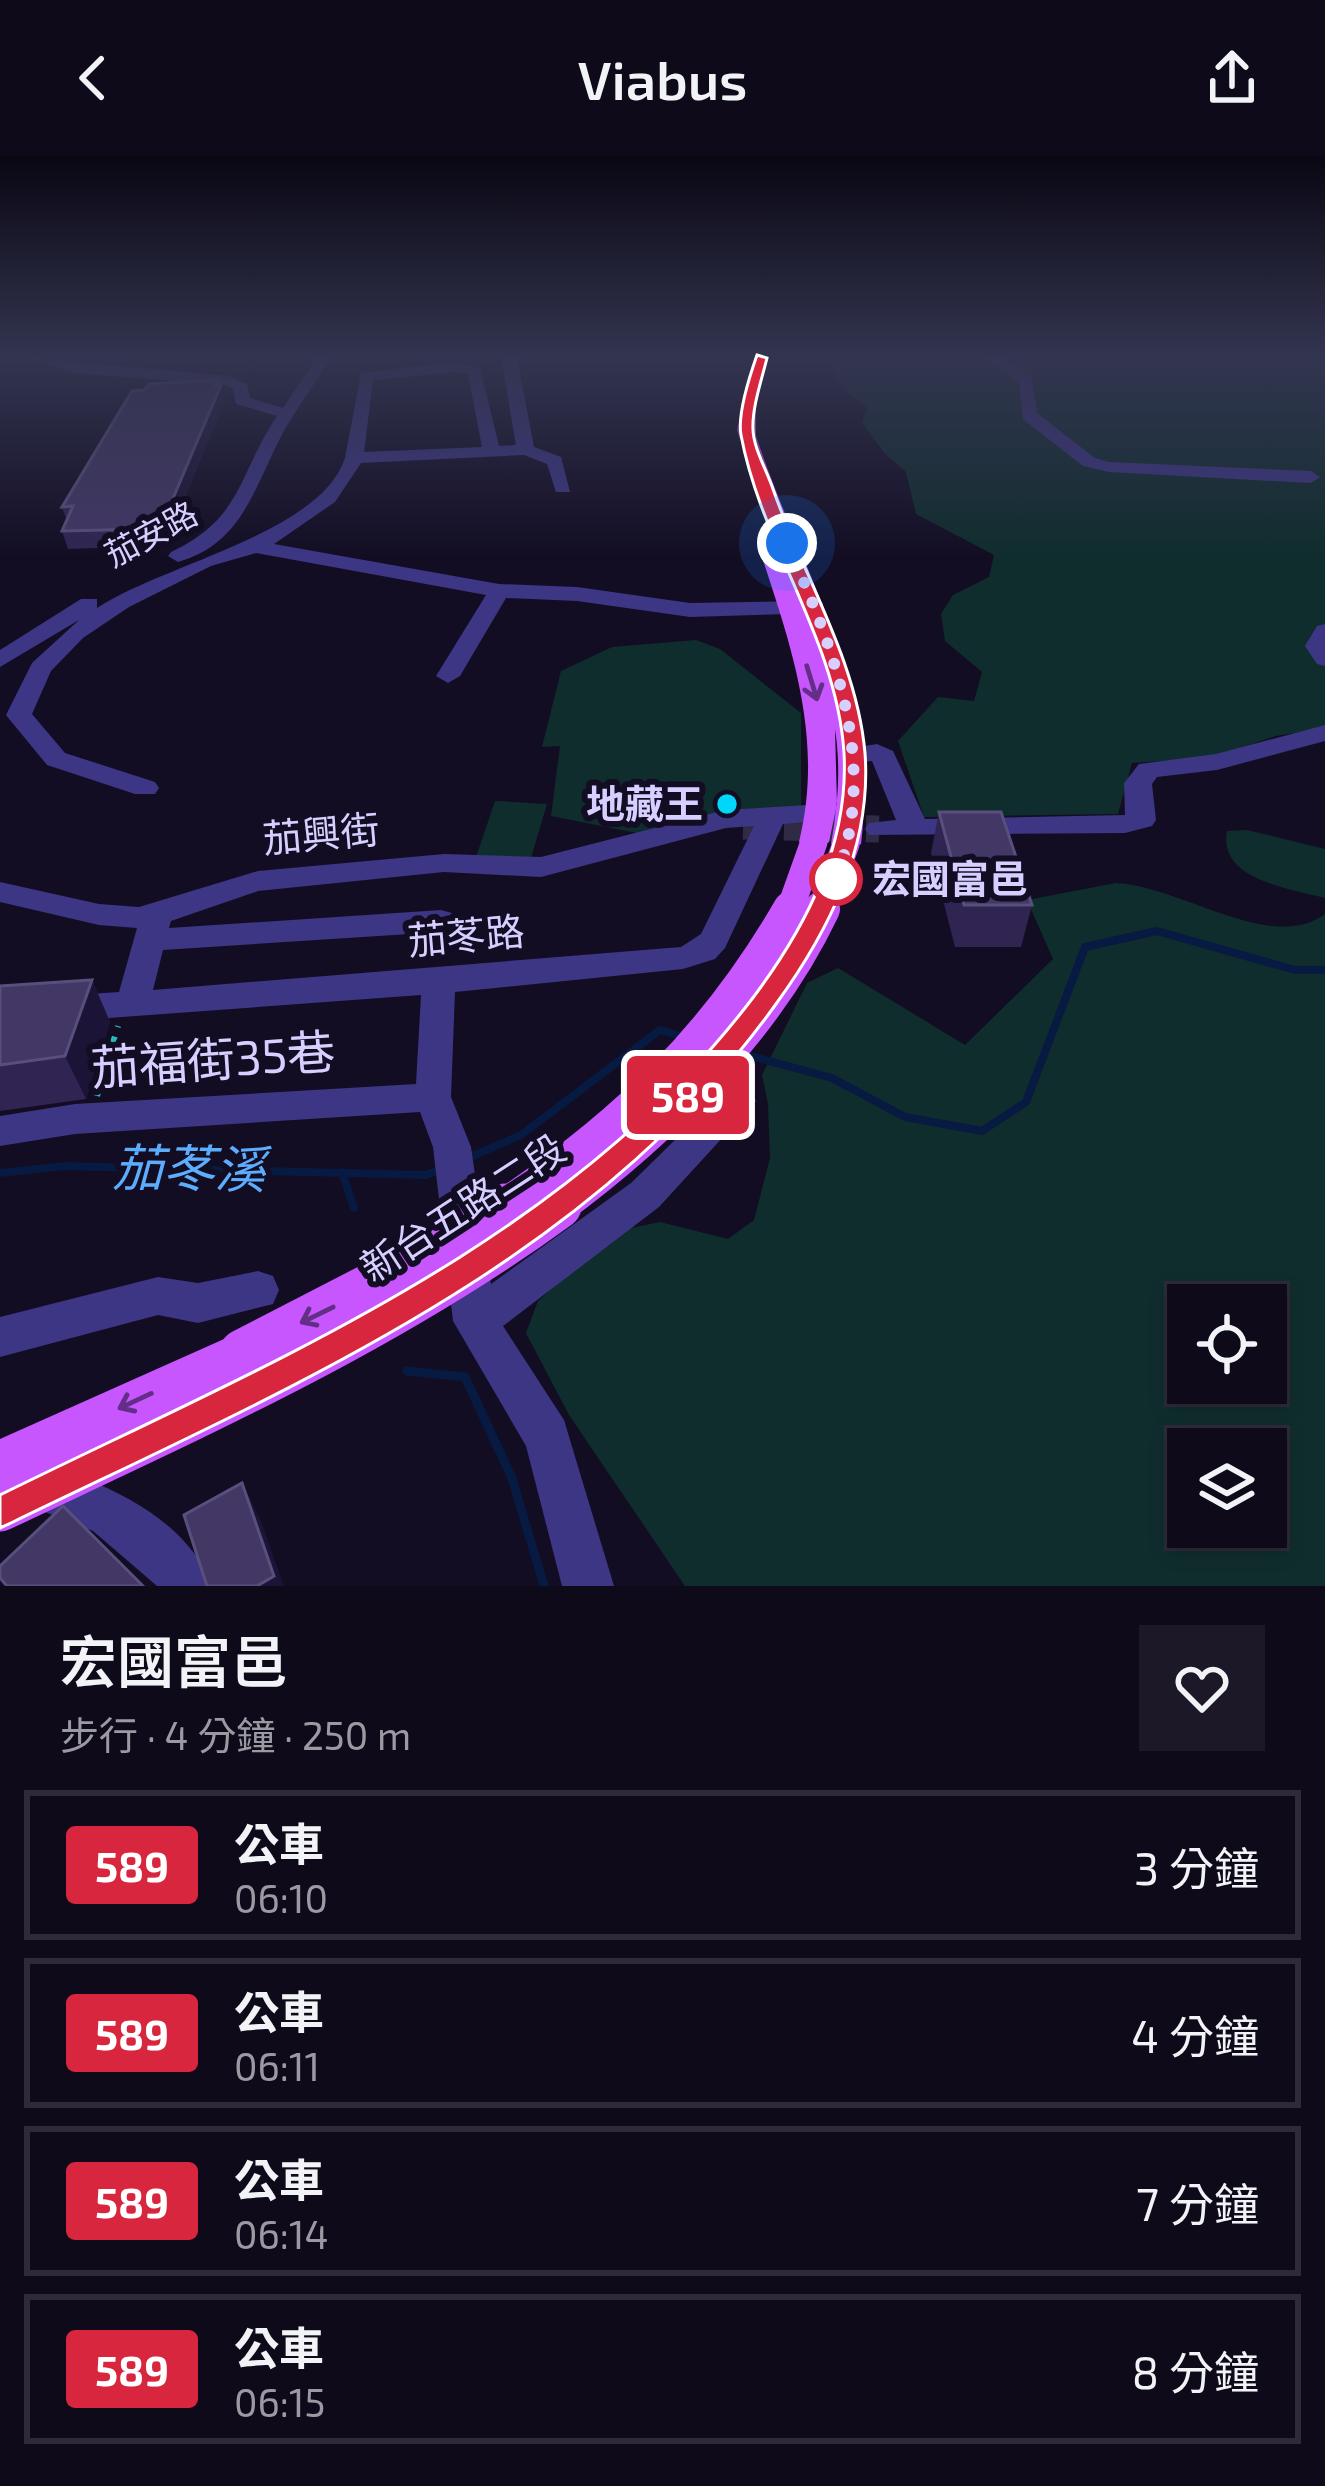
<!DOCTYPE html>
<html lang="zh-TW">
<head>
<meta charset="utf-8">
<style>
  :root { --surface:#0e0a1a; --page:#1c1827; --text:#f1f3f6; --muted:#9b9aa2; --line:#2e2b39 }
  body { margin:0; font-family:"Exo 2","Noto Sans TC",sans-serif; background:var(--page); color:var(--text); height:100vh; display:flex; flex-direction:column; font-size:45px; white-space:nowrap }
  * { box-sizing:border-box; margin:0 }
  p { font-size:39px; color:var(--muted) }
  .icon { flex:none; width:66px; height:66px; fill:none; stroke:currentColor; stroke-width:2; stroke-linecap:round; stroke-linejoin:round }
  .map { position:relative; height:1430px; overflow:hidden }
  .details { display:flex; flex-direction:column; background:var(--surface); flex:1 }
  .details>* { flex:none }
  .badge { padding:0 24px; border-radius:9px; font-size:42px; line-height:78px }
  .controls { position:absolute; left:1167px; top:1128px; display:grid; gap:24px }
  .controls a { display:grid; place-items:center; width:120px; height:120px; border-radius:0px; background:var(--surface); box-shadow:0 6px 18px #0003,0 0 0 3px var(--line); font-size:60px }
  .you { position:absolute; width:60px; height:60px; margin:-30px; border:9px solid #fff; border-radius:50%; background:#1a73e8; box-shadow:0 0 0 18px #1a73e833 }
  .map>.badge { position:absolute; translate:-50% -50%; box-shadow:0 0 0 6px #fff }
  .round { display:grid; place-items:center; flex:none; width:126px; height:126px; border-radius:0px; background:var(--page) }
  .headline { display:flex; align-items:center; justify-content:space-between; height:204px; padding:0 60px }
  h1 { font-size:57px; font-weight:600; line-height:90px }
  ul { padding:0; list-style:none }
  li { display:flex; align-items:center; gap:36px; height:150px; margin:0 24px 18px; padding:0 36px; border:6px solid var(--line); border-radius:0px }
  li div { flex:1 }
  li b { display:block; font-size:45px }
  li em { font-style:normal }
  li .badge { min-width:132px; font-weight:700; text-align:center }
  header { display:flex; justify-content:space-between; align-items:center; height:156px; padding:0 60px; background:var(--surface); font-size:54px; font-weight:600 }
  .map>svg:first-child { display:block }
  .green { fill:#102d2d; fill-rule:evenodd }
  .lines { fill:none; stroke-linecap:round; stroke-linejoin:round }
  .stream-far1 { stroke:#071a42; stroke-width:8 }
  .stream { stroke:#071a42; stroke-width:9 }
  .minor-tunnel { stroke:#302a44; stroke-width:27; stroke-dasharray:27 14; stroke-linecap:butt }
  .path { stroke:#29b9b7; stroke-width:6; stroke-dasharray:8 10; stroke-linecap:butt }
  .minor { fill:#3c3684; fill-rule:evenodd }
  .major { fill:#c756ff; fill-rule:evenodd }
  .major-bridge-far2 { stroke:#c756ff; stroke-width:27 }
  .major-bridge-far1 { stroke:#c756ff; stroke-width:36 }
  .major-bridge { stroke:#c756ff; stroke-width:45 }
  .wall { fill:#302552 }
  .shaded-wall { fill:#1c1437 }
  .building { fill:#423765; stroke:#594f7d; stroke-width:3 }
  .oneway { stroke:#632e86 }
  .line { fill:#d7263d; stroke:#fff; stroke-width:3 }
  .walk { stroke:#d7cfff; stroke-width:12; stroke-dasharray:0 21.6 }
  .poi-dot { fill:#00d6fa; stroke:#120d23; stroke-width:4.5 }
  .stop-dot { fill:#fff; stroke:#d7263d; stroke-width:6 }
  .labels { text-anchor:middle; stroke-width:12; stroke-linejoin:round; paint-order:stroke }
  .far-street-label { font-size:33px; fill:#d7cfff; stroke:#120d23 }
  .poi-label { font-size:39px; font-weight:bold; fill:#d7cfff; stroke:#120d23; text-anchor:end }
  .street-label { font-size:39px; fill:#d7cfff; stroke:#120d23 }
  .stop-label { font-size:39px; font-weight:bold; fill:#d7cfff; stroke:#120d23; text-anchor:start }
  .near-street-label { font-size:48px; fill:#d7cfff; stroke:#120d23 }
  .near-water-label { font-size:51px; font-style:italic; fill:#5dadff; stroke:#120d23 }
</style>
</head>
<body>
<header><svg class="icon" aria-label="back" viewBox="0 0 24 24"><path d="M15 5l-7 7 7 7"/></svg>Viabus<svg class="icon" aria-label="share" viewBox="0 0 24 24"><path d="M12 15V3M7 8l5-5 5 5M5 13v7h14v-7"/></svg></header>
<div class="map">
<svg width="1325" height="1430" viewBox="0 0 1325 1430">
  <rect width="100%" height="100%" fill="#120d23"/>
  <!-- green -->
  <path class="green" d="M824 202H1325V572L1276 580 1209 602 1132 607 1118 658 924 661 898 585 938 541 974 545 982 516 945 485 941 458 953 439 989 421 994 399 916 358 906 316 884 297 862 266 867 252 845 234Z
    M696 484 720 493 801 557V650L637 677 551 660 560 590 542 591 561 515 612 491Z
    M495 645 547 648 530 705 476 701Z
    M1247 674 1325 693V742C1289 732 1218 724 1227 675Z
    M1116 727C1181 730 1271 798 1325 758V1430H685L569 1259 526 1177 538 1145 616 1075 660 1066 728 1083 754 1064 770 1002 768 948 762 919 807 827 838 812 965 889 1053 803 1027 744ZM1188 1149H1266V1227H1188ZM1188 1293H1266V1371H1188Z"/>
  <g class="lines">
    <!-- stream-far1 -->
    <path class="stream-far1" d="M743 898 832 922 905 961 982 975 1026 946 1085 791 1157 775 1295 814H1325
      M468 1002 521 979 660 874 684 881
      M342 1016 354 1052
      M0 1017 65 1010 426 1019 439 1014"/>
    <!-- stream -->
    <path class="stream" d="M407 1215 465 1221 512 1322 544 1430"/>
    <!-- minor-tunnel -->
    <path class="minor-tunnel" d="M743 670 879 673"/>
    <!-- path -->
    <path class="path" d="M97 940 118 870"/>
    <!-- minor -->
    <path class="minor" d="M28 202 229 220 247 228 250 242 283 252 317 202H331C316 226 299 249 285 273 255 327 245 387 178 406L168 400 171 396C243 362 237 320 277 260L236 248 233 233 226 229 75 217Z
      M506 202H520L518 207 534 291 561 301 570 336H556L547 308 524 299 361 307 335 346 274 388 499 428 577 431 690 447 815 445 823 447V457L690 461 577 445 506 442 460 520 448 527 436 520 486 439 256 397 211 410 129 451 83 482 51 515 32 558 65 597 155 626 159 632 155 638H135L47 609 10 564 6 559 32 507 79 464 0 511V494L81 443H97V452C163 408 321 377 345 302L361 217 455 206 480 212 499 290 516 289 502 207ZM455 216 468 218 482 291 364 296 373 224Z
      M985 202H1002L1032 221 1037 257 1095 302 1109 306 1311 315 1320 321 1311 327 1109 316 1083 310 1023 263 1019 226Z
      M1325 468V510L1317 508 1305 490 1317 470Z
      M1325 569V585L1217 614 1157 621 1152 628 1156 664 1152 670 1125 677 869 679 865 673 869 667 896 664 872 605 855 607 842 599 846 593 877 588 893 595 925 663 1125 659 1124 627 1139 608 1216 598Z
      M841 647 851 650 855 656 851 662 783 668 725 792 715 803 683 813 455 836 451 941 471 991 491 1128 631 1027 725 935 738 931 751 935 756 945 659 1051 503 1170 564 1264 614 1430H562L526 1290 453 1165 433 991 420 956 75 978 0 990V960L75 948 416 928 421 839 0 870V844L119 836 137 772 99 769 0 746V726L99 748 139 751 258 715 444 698 541 701 725 654ZM754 670 701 778 681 791 153 834 163 794 441 776 452 773 457 765 452 757 441 754 169 772 171 765 258 735 444 716 541 721 726 672Z
      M258 1115 273 1120 279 1134 273 1148 198 1167 158 1159 0 1201V1161L158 1121 198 1127Z
      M0 1290C78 1320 178 1346 213 1430H157L93 1375 0 1338Z"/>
    <!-- major -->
    <path class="major" d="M754 202H768L756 247V280C803 421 880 533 861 688L846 697 831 688C838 649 841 612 835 573L837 648 829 686 814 695 799 686C825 580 790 487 757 386L774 382 737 274Z
      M242 1175 258 1181 264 1196 258 1211 0 1331V1283Z"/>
    <!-- major-bridge-far2 -->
    <path class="major-bridge-far2" d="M789 756 814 686
      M821 756 846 688"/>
    <!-- major-bridge-far1 -->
    <path class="major-bridge-far1" d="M501 1053C625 970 716 883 791 753
      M555 1053C661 975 765 873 822 753"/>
    <!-- major-bridge -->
    <path class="major-bridge" d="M242 1196 399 1115 505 1050
      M0 1353C192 1262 387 1176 559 1050"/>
  </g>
  <!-- wall -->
  <path class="wall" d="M218 229 225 244 168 383 156 384 154 390 68 393 62 375 67 365 62 351Z
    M939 656 1032 749 1021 791H955L931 697Z
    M92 824 110 866 86 943 0 955V830Z"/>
  <!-- shaded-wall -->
  <path class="shaded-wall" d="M217 224 219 235 221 229 225 244 168 383 163 366Z
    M151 366 156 384 154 390 149 373Z
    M92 824 110 866 86 943 65 900Z
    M242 1327 261 1365 284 1430H257Z"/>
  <!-- building -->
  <path class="building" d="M217 224 215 229H221L163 366H151L149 373 62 375 73 350 62 351 132 235 144 234 149 228Z
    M939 656H1001L1032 749H964Z
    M92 824 65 900 0 909V830Z
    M242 1327 274 1420 257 1430H207L184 1359Z
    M63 1350 143 1430H7L0 1422V1410Z"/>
  <!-- one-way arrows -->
  <defs><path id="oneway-shaft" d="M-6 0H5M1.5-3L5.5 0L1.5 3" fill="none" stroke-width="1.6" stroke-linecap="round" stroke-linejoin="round" transform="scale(3)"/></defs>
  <g class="oneway">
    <use href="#oneway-shaft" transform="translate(812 527) rotate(73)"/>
    <use href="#oneway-shaft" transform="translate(317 1159) rotate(154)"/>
    <use href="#oneway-shaft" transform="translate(135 1245) rotate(155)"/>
  </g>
  <!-- sky -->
  <linearGradient id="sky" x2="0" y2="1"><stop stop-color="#0a0713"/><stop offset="0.5" stop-color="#333550"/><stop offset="1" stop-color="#333550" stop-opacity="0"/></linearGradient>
  <rect width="1325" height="402" fill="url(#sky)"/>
  <!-- line -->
  <path class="line" d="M757 199 767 202C762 223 752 251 753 273 753 291 767 315 773 333 803 420 857 504 865 597 872 690 829 775 776 848 590 1108 293 1230 13 1366L0 1372V1339C263 1209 566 1090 755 839 807 769 849 688 844 597 837 484 761 388 741 279 737 257 750 219 757 199Z"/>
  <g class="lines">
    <!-- walk -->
    <path class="walk" d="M787 387C834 493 880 608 836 723"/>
  </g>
  <!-- markers -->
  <circle class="poi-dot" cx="727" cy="648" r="12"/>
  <circle class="stop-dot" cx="836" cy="723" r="24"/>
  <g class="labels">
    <!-- far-street labels -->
    <g class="far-street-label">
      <text transform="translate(151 378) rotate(-28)" y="12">茄安路</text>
    </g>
    <!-- poi labels -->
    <g class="poi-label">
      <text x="703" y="662">地藏王</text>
    </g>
    <!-- street labels -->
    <g class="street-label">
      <text transform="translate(321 678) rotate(-5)" y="14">茄興街</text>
      <text transform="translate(466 780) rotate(-5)" y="14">茄苳路</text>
      <text transform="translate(463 1052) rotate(-33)" y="14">新台五路二段</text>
    </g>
    <!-- stop labels -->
    <g class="stop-label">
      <text x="872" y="737">宏國富邑</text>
    </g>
    <!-- near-street labels -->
    <g class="near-street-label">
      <text transform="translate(213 904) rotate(-4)" y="17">茄福街35巷</text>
    </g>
    <!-- near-water labels -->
    <g class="near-water-label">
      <text transform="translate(189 1013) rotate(1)" y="18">茄苳溪</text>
    </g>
  </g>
</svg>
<div class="controls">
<a><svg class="icon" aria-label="locate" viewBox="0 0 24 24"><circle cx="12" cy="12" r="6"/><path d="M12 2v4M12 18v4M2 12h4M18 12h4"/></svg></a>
<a><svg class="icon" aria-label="layers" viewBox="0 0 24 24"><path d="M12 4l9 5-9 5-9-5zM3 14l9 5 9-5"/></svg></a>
</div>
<div class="you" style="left:787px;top:387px"></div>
<b class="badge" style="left:688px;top:939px;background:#d7263d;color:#fff">589</b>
</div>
<section class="details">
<div class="headline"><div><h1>宏國富邑</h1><p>步行 · 4 分鐘 · 250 m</p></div><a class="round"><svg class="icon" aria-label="heart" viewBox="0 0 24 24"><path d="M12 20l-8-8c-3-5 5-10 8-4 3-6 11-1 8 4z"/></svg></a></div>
<ul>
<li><span class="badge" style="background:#d7263d;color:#fff">589</span><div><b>公車</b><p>06:10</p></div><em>3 分鐘</em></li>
<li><span class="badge" style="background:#d7263d;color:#fff">589</span><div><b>公車</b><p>06:11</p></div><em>4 分鐘</em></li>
<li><span class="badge" style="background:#d7263d;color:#fff">589</span><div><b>公車</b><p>06:14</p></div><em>7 分鐘</em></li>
<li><span class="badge" style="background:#d7263d;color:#fff">589</span><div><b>公車</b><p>06:15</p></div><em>8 分鐘</em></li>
</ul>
</section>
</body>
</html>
